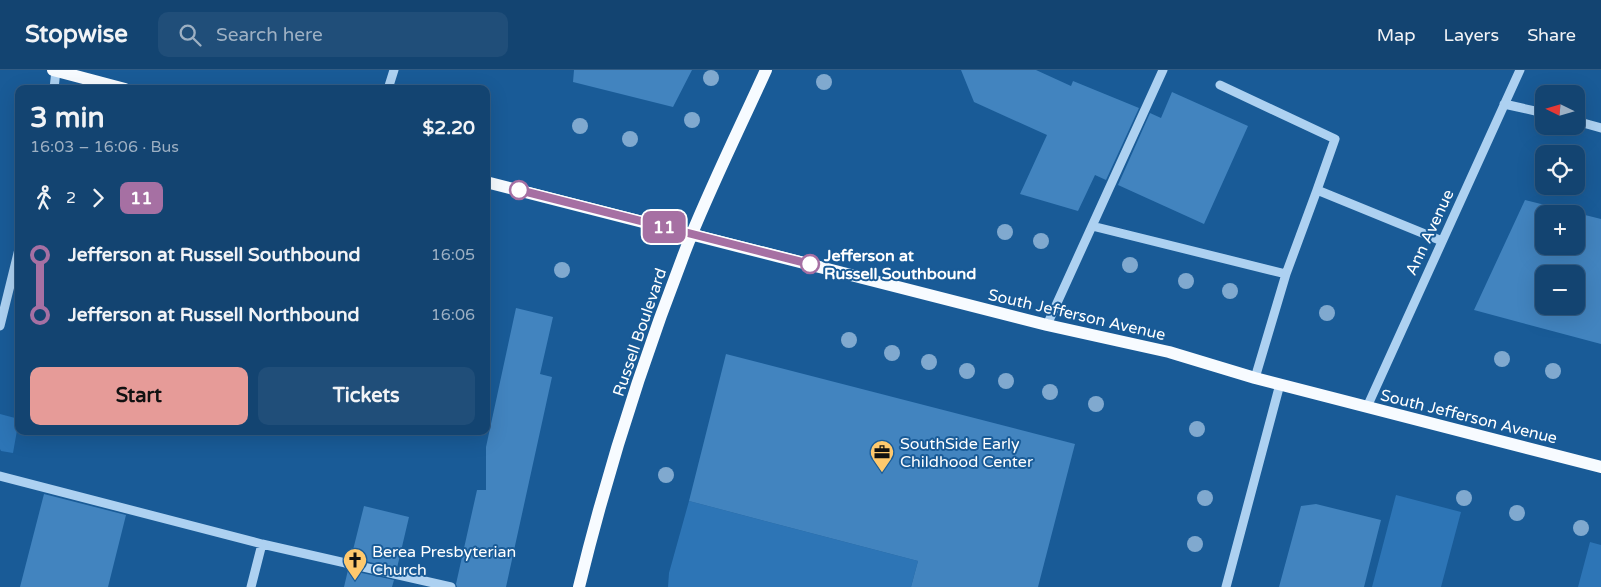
<!DOCTYPE html>
<html lang="en">
<head>
<meta charset="utf-8">
<style>
  :root { --surface:#134471; --page:#204e79; --text:#f1f3f6; --muted:#9db0c3; --line:#325c84; --accent:#e69b98 }
  body { margin:0; font-family:"Varela Round",sans-serif; background:var(--page); color:var(--text); height:100vh; display:flex; flex-direction:column; font-size:19px; white-space:nowrap }
  * { box-sizing:border-box; margin:0 }
  p { font-size:16px; color:var(--muted) }
  .icon { flex:none; width:28px; height:28px; fill:none; stroke:currentColor; stroke-width:2; stroke-linecap:round; stroke-linejoin:round }
  .map { position:relative; flex:1; overflow:hidden }
  .panel { position:absolute; left:15px; top:15px; width:475px; height:350px; display:flex; flex-direction:column; background:var(--surface); border-radius:10px; box-shadow:0 5px 20px #0002,0 0 0 1px var(--line) }
  .panel>* { flex:none }
  .badge { padding:0 10px; border-radius:8px; font-size:18px; line-height:32px }
  .needle { width:32px; rotate:275deg }
  .fabs { position:absolute; left:1535px; top:15px; display:grid; gap:10px }
  .fabs a { display:grid; place-items:center; width:50px; height:50px; border-radius:10px; background:var(--surface); box-shadow:0 5px 20px #0002,0 0 0 1px var(--line); font-size:25px }
  .map>.badge { position:absolute; translate:-50% -50%; box-shadow:0 0 0 2px #fff }
  .legs { display:flex; align-items:center; gap:8px; height:55px; padding:0 15px; font-size:16px }
  .legs p { margin-inline-start:auto }
  .head { display:flex; align-items:center; justify-content:space-between; height:85px; padding:0 15px }
  h1 { font-size:28px; font-weight:700; line-height:38px }
  .cta { display:flex; gap:10px; margin-top:auto; padding:10px 15px }
  .cta a { flex:1; height:58px; border-radius:10px; background:var(--accent); color:#111; font-size:20px; font-weight:700; line-height:58px; text-align:center }
  .cta a+a { background:var(--page); color:var(--text) }
  ul { padding:0 15px; list-style:none }
  li { display:flex; align-items:center; gap:18px; height:60px; font-size:19px }
  li i { display:grid; place-items:center; width:8px; height:100%; margin:0 6px; background:currentColor }
  li i::after { content:''; width:12px; height:12px; margin:-6px; border:4px solid; border-radius:50%; background:var(--surface) }
  li p { margin-inline-start:auto }
  li:first-child i { background:linear-gradient(#0000 50%,currentColor 0) }
  li:last-child i { background:linear-gradient(currentColor 50%,#0000 0) }
  header { display:flex; align-items:center; gap:30px; box-sizing:border-box; height:70px; padding:0 25px; background:var(--surface); border-bottom:1px solid var(--line) }
  header strong { font-size:24px }
  nav { display:flex; gap:28px; margin-inline-start:auto; font-size:18px }
  .search { width:350px; height:45px; background:var(--page); display:flex; align-items:center; gap:12px; box-sizing:border-box; padding:0 18px; border-radius:10px; color:var(--muted); font-size:19px }
  .map>svg:first-child { display:block }
  .green { fill:#2d75b6 }
  .building { fill:#4284bf; fill-rule:evenodd }
  .lines { fill:none; stroke-linecap:round; stroke-linejoin:round }
  .minor { stroke:#add1f1; stroke-width:9 }
  .major { stroke:#f7fbff; stroke-width:12 }
  .tree { fill:#80a9cf }
  .line-1-casing { stroke:#fff; stroke-width:11 }
  .line-1 { stroke:#a670a3; stroke-width:8 }
  .stop-1-dot { fill:#fff; stroke:#a670a3; stroke-width:2.5 }
  .labels { text-anchor:middle; stroke-width:4; stroke-linejoin:round; paint-order:stroke }
  .street-label { font-size:16px; fill:#fff; stroke:#195b97 }
  .stop-label { font-size:16px; font-weight:bold; fill:#fff; stroke:#195b97; text-anchor:start }
  .poi-label { font-size:16px; fill:#fff; stroke:#195b97; text-anchor:start }
</style>
</head>
<body>
<header>
<strong>Stopwise</strong>
<div class="search"><svg class="icon" aria-label="search" viewBox="0 0 24 24"><circle cx="10" cy="10" r="6"/><path d="M15 15l6 6"/></svg>Search here</div>
<nav><a>Map</a><a>Layers</a><a>Share</a></nav>
</header>
<div class="map">
<svg width="1601" height="517" viewBox="0 0 1601 517">
  <rect width="100%" height="100%" fill="#195b97"/>
  <!-- green -->
  <path class="green" d="M0 344 19 349 13 383 1 381 0 379Z
    M1396 425 1461 442 1441 517H1372Z
    M689 431 918 491 911 517H668L669 503Z
    M1590 472 1601 475V517H1578Z"/>
  <!-- building -->
  <path class="building" d="M574 0H692L673 37 573 12Z
    M961 0H1036L1071 16 1073 11 1139 38 1106 110 1095 105 1078 141 1020 124 1047 65 974 32Z
    M1172 22 1248 56 1204 154 1118 115 1150 43 1161 48Z
    M1525 130 1601 149V274L1474 240ZM1544 144H1576V176H1544ZM1544 204H1576V236H1544Z
    M516 238 553 247 540 304 552 307 506 517H457L456 514 477 420H486V377Z
    M726 284 1075 374 1038 517H911L918 491 689 431Z
    M44 424 126 445 108 517H20Z
    M1316 434 1381 450 1364 517H1279L1301 436Z
    M364 436 409 447 397 498 351 488Z
    M348 500 394 510 392 517H344Z"/>
  <g class="lines">
    <!-- minor -->
    <path class="minor" d="M1220 15 1335 69 1317 120
      M54 19 56 0
      M388 19 394 0
      M1504 34 1544 43
      M1576 51 1601 58
      M1092 156 1286 204
      M1047 255 1163 0
      M0 256 19 179
      M1255 308 1286 204 1317 120 1442 171
      M1367 337 1520 0
      M0 406 262 474 451 517
      M251 517 262 474
      M1226 517 1280 314"/>
    <!-- major -->
    <path class="major" d="M53 0 125 19
      M486 112 1047 255 1169 282 1255 308 1601 397
      M579 517C608 398 646 280 691 166 714 110 741 55 766 0"/>
  </g>
  <!-- trees -->
  <g class="tree">
    <circle cx="711" cy="8" r="8"/>
    <circle cx="824" cy="12" r="8"/>
    <circle cx="692" cy="50" r="8"/>
    <circle cx="580" cy="56" r="8"/>
    <circle cx="630" cy="69" r="8"/>
    <circle cx="1005" cy="162" r="8"/>
    <circle cx="1041" cy="171" r="8"/>
    <circle cx="1130" cy="195" r="8"/>
    <circle cx="562" cy="200" r="8"/>
    <circle cx="1186" cy="211" r="8"/>
    <circle cx="1230" cy="221" r="8"/>
    <circle cx="1327" cy="243" r="8"/>
    <circle cx="849" cy="270" r="8"/>
    <circle cx="892" cy="283" r="8"/>
    <circle cx="1502" cy="289" r="8"/>
    <circle cx="929" cy="292" r="8"/>
    <circle cx="967" cy="301" r="8"/>
    <circle cx="1553" cy="301" r="8"/>
    <circle cx="1006" cy="311" r="8"/>
    <circle cx="1050" cy="322" r="8"/>
    <circle cx="1096" cy="334" r="8"/>
    <circle cx="1197" cy="359" r="8"/>
    <circle cx="666" cy="405" r="8"/>
    <circle cx="1205" cy="428" r="8"/>
    <circle cx="1464" cy="428" r="8"/>
    <circle cx="1517" cy="443" r="8"/>
    <circle cx="1581" cy="458" r="8"/>
    <circle cx="1195" cy="474" r="8"/>
  </g>
  <g class="lines">
    <!-- line-1 casing -->
    <g class="line-1-casing">
      <path id="line-1" d="M519 120 810 194"/>
    </g>
    <!-- line-1 -->
    <use href="#line-1" class="line-1"/>
  </g>
  <!-- icons -->
  <defs>
    <g id="office-pin" transform="scale(1.25)"><path d="M0 17L-7.5 6A9.5 9.5 0 1 1 7.5 6Z" fill="#ffc96d" stroke="#195b97"/><path d="M-6-3h4V-5.5h4V-3h4V5H-6ZM-1-4.5V-3h2v-1.5ZM-6 0V1H6V0Z" fill="#111"/></g>
    <g id="church-pin" transform="scale(1.25)"><path d="M0 17L-7.5 6A9.5 9.5 0 1 1 7.5 6Z" fill="#ffc96d" stroke="#195b97"/><path d="M-1.2-6h2.4v3.5h3.3v2.4h-3.3V6h-2.4V-.1h-3.3v-2.4h3.3Z" fill="#111"/></g>
  </defs>
  <g fill-rule="evenodd">
    <use href="#office-pin" x="882" y="382"/>
    <use href="#church-pin" x="355" y="490"/>
  </g>
  <!-- markers -->
  <g class="stop-1-dot">
    <circle cx="519" cy="120" r="9"/>
    <circle cx="810" cy="194" r="9"/>
  </g>
  <g class="labels">
    <!-- street labels -->
    <g class="street-label">
      <text transform="translate(1429 162) rotate(-65)" y="6">Ann Avenue</text>
      <text transform="translate(1077 244) rotate(13)" y="6">South Jefferson Avenue</text>
      <text transform="translate(639 262) rotate(-71)" y="6">Russell Boulevard</text>
      <text transform="translate(1469 346) rotate(14)" y="6">South Jefferson Avenue</text>
    </g>
    <!-- stop labels -->
    <g class="stop-label">
      <text x="824" y="191">Jefferson at<tspan x="824" dy="18">Russell Southbound</tspan></text>
    </g>
    <!-- poi labels -->
    <g class="poi-label">
      <text x="900" y="379">SouthSide Early<tspan x="900" dy="18">Childhood Center</tspan></text>
      <text x="372" y="487">Berea Presbyterian<tspan x="372" dy="18">Church</tspan></text>
    </g>
  </g>
</svg>
<div class="fabs">
<a><svg class="needle" viewBox="-14 -14 28 28"><path d="M0-13l5 13h-10z" fill="#e53935"/><path d="M0 13l5-13h-10z" fill="#9db0c3"/></svg></a>
<a><svg class="icon" aria-label="locate" viewBox="0 0 24 24"><circle cx="12" cy="12" r="6"/><path d="M12 2v4M12 18v4M2 12h4M18 12h4"/></svg></a>
<a>+</a>
<a>−</a>
</div>
<b class="badge" style="left:664px;top:157px;background:#a670a3;color:#fff">11</b>
<section class="panel">
<div class="head"><div><h1>3 min</h1><p>16:03 – 16:06 · Bus</p></div><b>$2.20</b></div>
<div class="legs"><svg class="icon" aria-label="walk" viewBox="0 0 24 24"><circle cx="13" cy="4" r="2"/><path d="M13 8l-2 6 4 7M11 14l-3 7M7 12l3-4h3l4 4"/></svg>2<svg class="icon" aria-label="forward" viewBox="0 0 24 24"><path d="M9 5l7 7-7 7"/></svg><b class="badge" style="background:#a670a3;color:#fff">11</b></div>
<ul>
<li><i style="color:#a670a3"></i><b>Jefferson at Russell Southbound</b><p>16:05</p></li>
<li><i style="color:#a670a3"></i><b>Jefferson at Russell Northbound</b><p>16:06</p></li>
</ul>
<div class="cta"><a>Start</a><a>Tickets</a></div>
</section>
</div>
</body>
</html>
